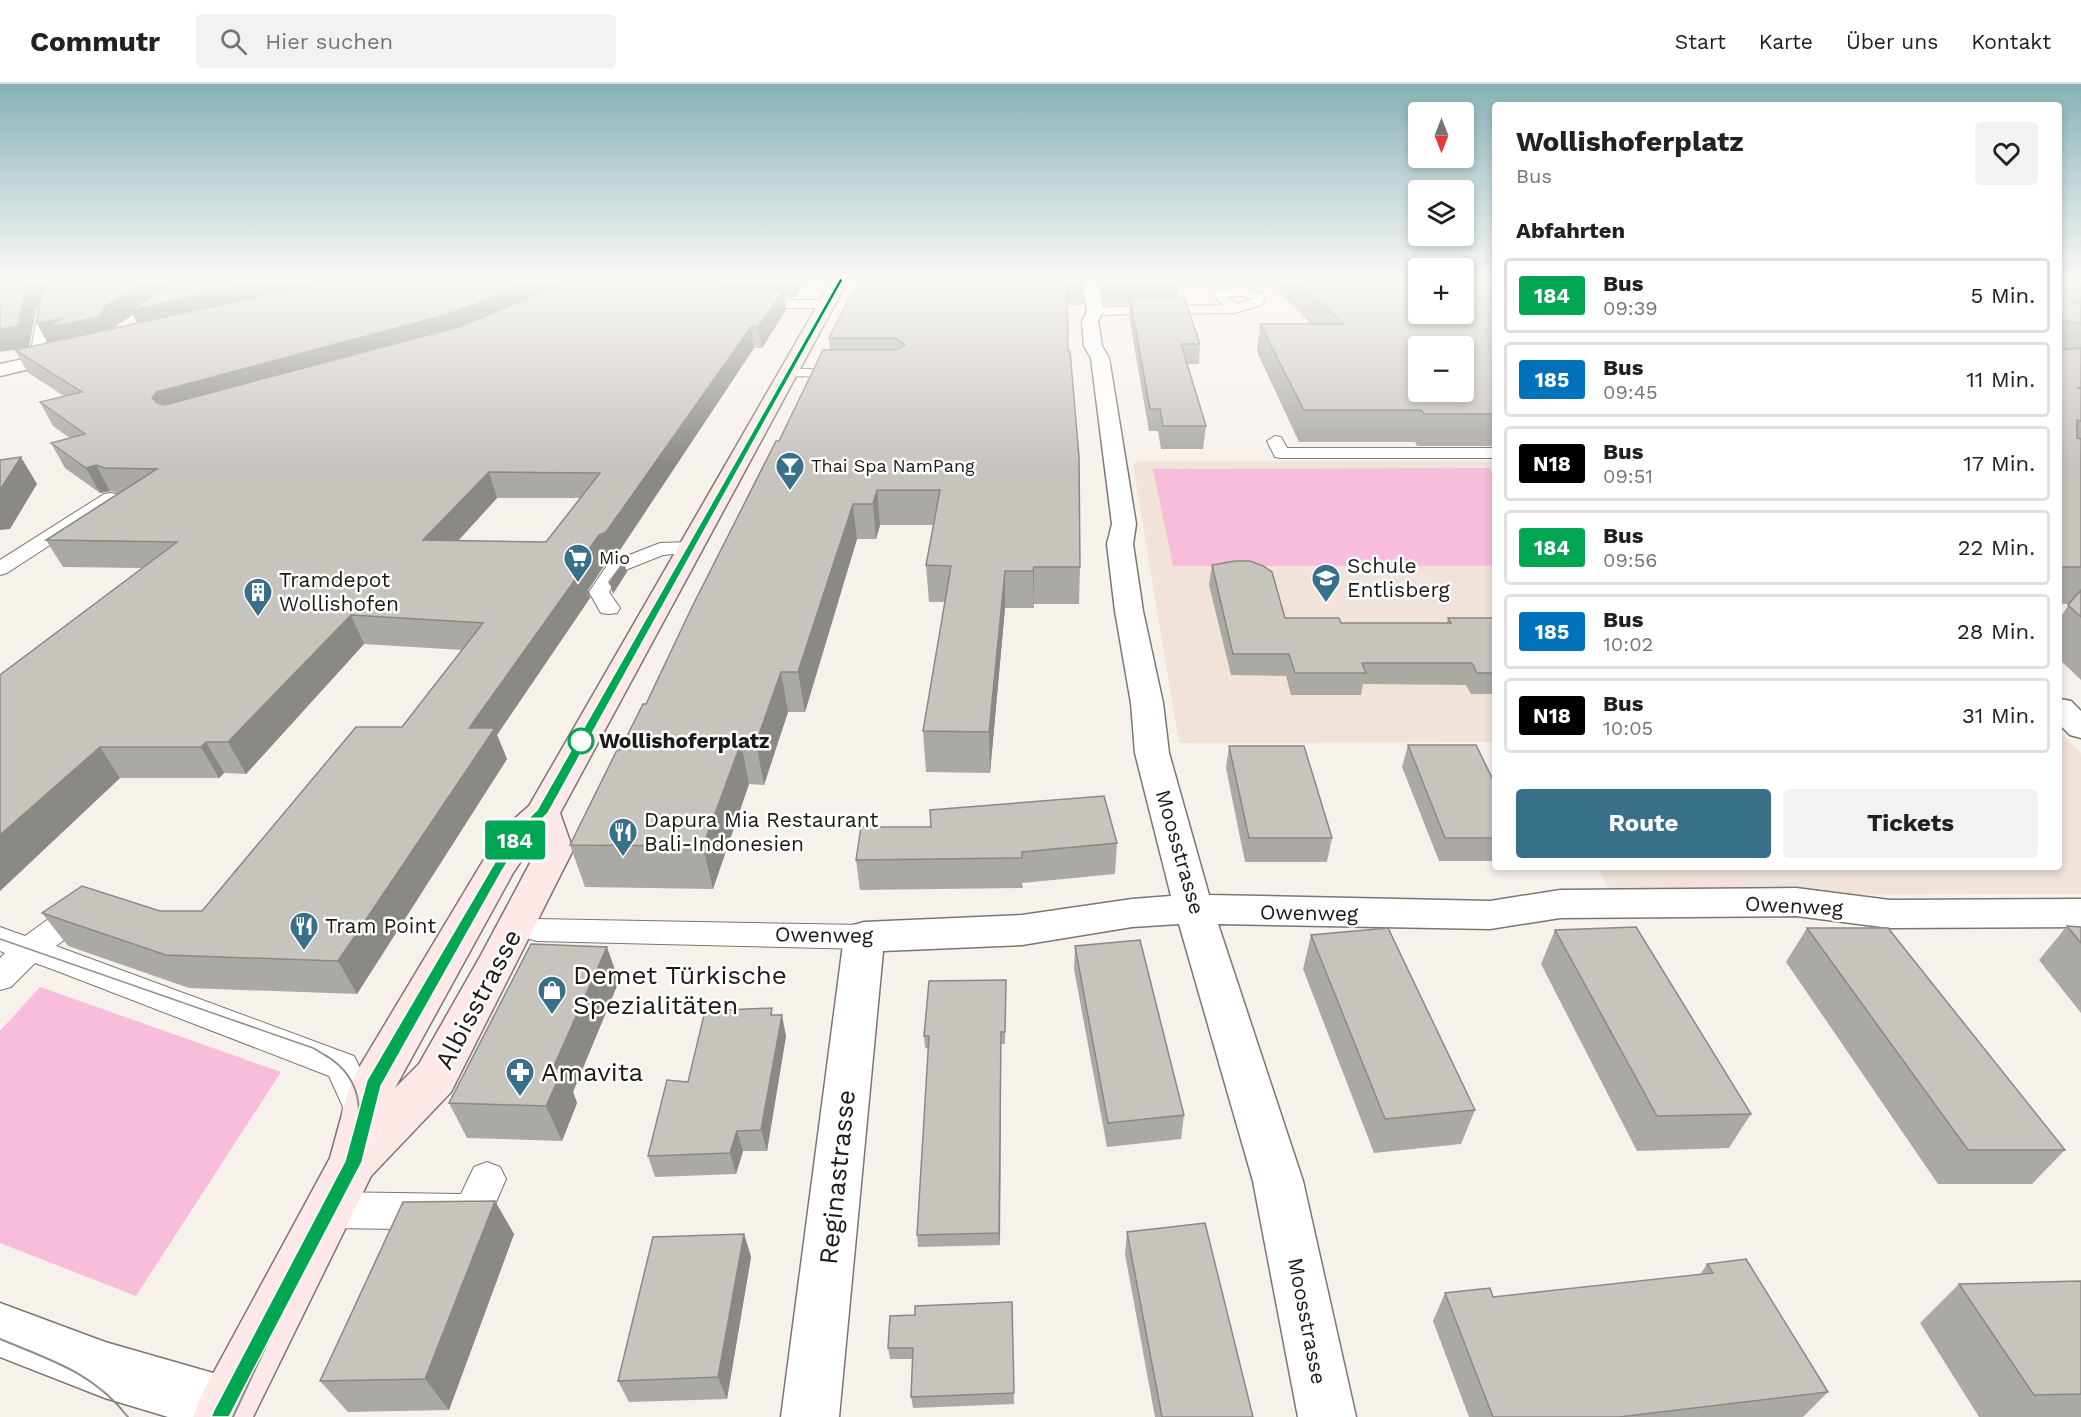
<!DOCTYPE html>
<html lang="de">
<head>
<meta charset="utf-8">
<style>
  :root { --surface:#fff; --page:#f2f2f2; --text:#202124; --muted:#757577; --line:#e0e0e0; --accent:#38708a }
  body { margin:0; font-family:"Work Sans",sans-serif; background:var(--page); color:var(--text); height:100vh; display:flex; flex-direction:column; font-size:22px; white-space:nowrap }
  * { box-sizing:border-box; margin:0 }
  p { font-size:20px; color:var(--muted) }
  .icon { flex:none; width:33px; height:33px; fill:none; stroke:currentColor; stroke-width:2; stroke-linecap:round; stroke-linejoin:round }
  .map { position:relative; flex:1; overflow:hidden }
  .panel { position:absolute; left:1492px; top:18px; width:570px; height:768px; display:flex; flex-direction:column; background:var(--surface); border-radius:6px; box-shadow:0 3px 9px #0003 }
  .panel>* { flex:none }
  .badge { padding:0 12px; border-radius:4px; font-size:21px; line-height:39px }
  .needle { width:39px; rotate:180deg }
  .controls { position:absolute; left:1408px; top:18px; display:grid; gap:12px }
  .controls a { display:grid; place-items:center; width:66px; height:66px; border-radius:6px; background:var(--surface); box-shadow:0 3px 9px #0003; font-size:30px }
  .map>.badge { position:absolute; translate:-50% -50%; box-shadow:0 0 0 3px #fff }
  h2 { padding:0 24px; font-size:22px; line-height:54px }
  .round { display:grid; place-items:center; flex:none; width:63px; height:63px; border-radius:6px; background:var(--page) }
  .head { display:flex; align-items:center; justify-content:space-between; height:102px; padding:0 24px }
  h1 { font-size:28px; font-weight:700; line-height:45px }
  .cta { display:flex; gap:12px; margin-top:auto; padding:12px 24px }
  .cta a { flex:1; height:69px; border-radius:6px; background:var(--accent); color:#fff; font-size:24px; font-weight:700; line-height:69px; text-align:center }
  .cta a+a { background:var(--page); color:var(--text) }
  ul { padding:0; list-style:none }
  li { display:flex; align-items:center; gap:18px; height:75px; margin:0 12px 9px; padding:0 12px; border:3px solid var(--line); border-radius:6px }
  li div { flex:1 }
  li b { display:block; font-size:22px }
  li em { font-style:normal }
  li .badge { min-width:66px; font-weight:700; text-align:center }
  header { display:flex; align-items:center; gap:36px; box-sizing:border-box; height:84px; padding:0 30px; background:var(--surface); border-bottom:2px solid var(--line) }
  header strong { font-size:28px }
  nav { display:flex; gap:33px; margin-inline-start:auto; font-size:21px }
  .search { width:420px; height:54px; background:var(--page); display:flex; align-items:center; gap:15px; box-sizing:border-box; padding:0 21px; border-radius:6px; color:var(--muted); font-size:22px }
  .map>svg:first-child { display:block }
  .built { fill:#f1e3da }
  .green { fill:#f7bddb }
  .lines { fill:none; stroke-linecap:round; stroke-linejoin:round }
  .service-casing { stroke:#7c7672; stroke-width:2 }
  .minor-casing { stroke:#7c7672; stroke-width:3 }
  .secondary-casing { stroke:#7c7672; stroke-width:3 }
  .service { fill:#fff; fill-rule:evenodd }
  .minor { fill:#fff; fill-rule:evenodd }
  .secondary { fill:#fee9e8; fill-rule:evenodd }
  .tram-far1 { stroke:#918c89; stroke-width:1.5 }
  .tram { stroke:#918c89; stroke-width:2 }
  .wall { fill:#aba9a3; fill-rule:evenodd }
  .shaded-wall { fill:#8b8985 }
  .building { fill:#c7c4be; stroke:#8b8985; stroke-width:1.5; fill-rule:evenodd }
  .line { fill:#00a651; stroke:#fff; stroke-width:1.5 }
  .stop-dot { fill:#fff; stroke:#00a651; stroke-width:3 }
  .labels { text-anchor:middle; stroke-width:5; stroke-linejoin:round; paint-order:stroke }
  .far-poi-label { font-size:18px; fill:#1c1a18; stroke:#fff; text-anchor:start }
  .poi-label { font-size:21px; fill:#1c1a18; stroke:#fff; text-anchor:start }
  .stop-label { font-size:21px; font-weight:bold; fill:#1c1a18; stroke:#fff; text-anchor:start }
  .street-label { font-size:21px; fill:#1c1a18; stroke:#fff }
  .near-poi-label { font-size:26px; fill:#1c1a18; stroke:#fff; text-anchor:start }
  .near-street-label { font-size:26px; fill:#1c1a18; stroke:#fff }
</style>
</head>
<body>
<header>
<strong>Commutr</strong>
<div class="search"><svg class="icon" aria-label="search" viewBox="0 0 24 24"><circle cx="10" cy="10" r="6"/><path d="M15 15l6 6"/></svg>Hier suchen</div>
<nav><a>Start</a><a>Karte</a><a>Über uns</a><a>Kontakt</a></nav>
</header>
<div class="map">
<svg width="2081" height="1333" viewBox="0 0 2081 1333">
  <rect width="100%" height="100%" fill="#f7f1ec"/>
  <!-- built -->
  <path class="built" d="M1142 377H1495V658L1179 659 1133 382 1135 378Z
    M2060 648 2081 669V810L1613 811 1597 783H2060Z"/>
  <!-- green -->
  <path class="green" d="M1489 384 1495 393V482H1173L1153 385Z
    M40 903 281 988 136 1212 0 1159V947Z"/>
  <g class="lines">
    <!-- service casing -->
    <g class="service-casing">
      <path id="service" d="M68 196H81L50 229 45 265 56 275 49 279 44 278 31 266 38 228Z
        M302 196H314L310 206 322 213 320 216C313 217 302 214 297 208Z
        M740 196H750L754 199C742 209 728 198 713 211L723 216H826L832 220 826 224H721L699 212 713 198Z
        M1245 204 1263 210 1265 213 1262 221 1235 229 1095 231 1089 227 1095 223 1223 221 1213 212 1216 206ZM1227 212H1244L1252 215 1237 220Z
        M788 285H847L854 289 847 293 783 292 781 289Z
        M1275 352 1281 353 1287 364H1496V374H1281L1275 373 1267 357Z
        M110 409 116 410 119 414 116 418 7 489 0 491V476L104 410Z
        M690 458 697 460 700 464 697 468 663 471 628 485 622 488 609 508 620 524 617 529 609 530 601 529 589 508 608 480 614 477 660 459Z
        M83 815 94 818 98 826 94 834 56 862 354 972 379 1023 373 1042 360 1047 347 1042 342 1031 343 1023 329 992 57 887 35 879 11 903 0 906V874L5 869 0 867V843L25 852 72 818Z
        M537 835 864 841 875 845 879 853 875 861 864 865 537 857 526 854 522 846 526 838Z
        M487 1078 500 1083 506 1095 486 1141 472 1146 329 1144 315 1139 310 1126 315 1113 329 1108 461 1110 474 1083Z"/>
    </g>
    <!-- minor casing -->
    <g class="minor-casing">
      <path id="minor" d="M1082 196H1098L1103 227 1098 237 1102 262 1109 274 1136 440 1133 460 1143 527 1163 619 1169 669 1209 811 1490 817 1560 806 1796 804 1890 816 2081 815V843L1890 844 1796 832 1560 834 1490 845 1218 840 1303 1097 1356 1333H1298L1253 1097 1179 840 1132 843 1022 861 883 867 839 1333H781L844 853 850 842 864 838 1022 831 1132 815 1171 812 1135 669 1131 619 1115 527 1107 460 1112 440 1091 274 1084 262 1082 237 1087 227Z
        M66 266 72 267 75 271 72 275 0 292V280Z
        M2060 615 2071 617 2081 627V654L2070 651 2060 641Z
        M0 1219 105 1258 227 1293 247 1302 256 1322 251 1333H168L105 1314 0 1273Z"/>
    </g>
    <!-- secondary casing -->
    <g class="secondary-casing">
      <path id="secondary" d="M832 196H848L560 729 573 766 451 1008 371 1092 253 1333H193L201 1312 330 1074 350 1001 357 987 483 777 504 744 529 722ZM534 758 537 766 481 871 419 980 395 1004 513 789Z"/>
    </g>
    <!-- service -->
    <use href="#service" class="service"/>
    <!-- minor -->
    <use href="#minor" class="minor"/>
    <!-- secondary -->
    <use href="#secondary" class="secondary"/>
    <!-- tram-far1 -->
    <path class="tram-far1" d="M0 855 313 964 328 973"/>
    <!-- tram -->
    <path class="tram" d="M0 1255C50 1276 93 1288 128 1333
      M233 1333 350 1081C362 1039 369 997 325 971"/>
  </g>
  <!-- wall -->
  <path class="wall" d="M0 196H301L296 204 311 201 309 196H325V198L335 196H552L554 203 707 201 717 206 715 196H806L794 214H785L786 226 762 264H754L614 475 606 479 588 506 590 514 497 651 507 675 357 910 189 904 68 862 42 829 202 827 402 643 462 566 364 560 246 690 224 689 219 694H120L0 807 141 484 63 483 46 456 118 409 110 407 100 409 65 384 51 359 70 354 53 342 40 318 64 312 27 288 15 266 48 259 37 239 39 223 36 226ZM133 231 137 239 115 244 117 241ZM497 414H580L546 458 458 457Z
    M859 196H1084V221H1067L1068 267 1080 483 1079 520H1034V524H1005L990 689 926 688 923 647 945 518H929L926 481 934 441H880L876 455H857L805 628H788L764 701 749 700 713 805 585 803 570 761 620 666 646 620 779 357 830 266 829 254Z
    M1100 196H1496V362H1417L1415 358H1299L1257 268 1260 240H1311L1274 203 1239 200 1179 201 1178 214 1200 260 1199 280H1187L1206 342 1203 365H1161L1158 347H1149L1129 233 1130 220 1104 221Z
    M2060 196H2081V596L2060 576V534L2069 520H2060V266L2063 265H2060Z
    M1212 481 1285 534 1341 539H1447L1448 534H1496V610H1471L1466 601 1363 600 1361 611H1291L1286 592 1231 591 1209 501Z
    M1408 661 1496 702V777H1439L1402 683Z
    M1229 662 1332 754 1327 778H1245L1226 684Z
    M1117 759 1115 790 1022 799 1023 804 860 806 856 776Z
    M2067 842 2081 843V929L2039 876Z
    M1807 844 2065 1066 2032 1100H1938L1786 878Z
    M1555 846 1751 1030 1729 1064 1637 1067 1541 880Z
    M1311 851 1475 1026 1461 1060 1374 1069 1303 885Z
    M1075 862 1184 1031 1181 1055 1107 1063 1074 885Z
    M619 897 573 1008 577 1019 562 1057 467 1054 449 1019Z
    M1006 908 1005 960H1001L1000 1161 918 1163 917 1151 929 964H925L924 952Z
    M774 931 786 952 767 1067H743L736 1090 655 1093 648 1072 688 998Z
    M1127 1148 1253 1333H1155L1125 1170Z
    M514 1150 449 1326 348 1328 320 1297Z
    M744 1150 751 1173 727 1315 629 1318 618 1297Z
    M1707 1180 1828 1308 1803 1333H1469L1433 1237 1445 1209 1493 1213 1700 1191Z
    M2081 1197V1333H1979L1920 1239 1959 1200Z
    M1012 1218 1014 1320 913 1324 911 1313 913 1275H890L888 1264 915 1231Z"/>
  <!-- shaded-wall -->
  <path class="shaded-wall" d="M37 196H66L36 226 29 263 0 268V245L26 207Z
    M148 196H301L295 207 141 246 133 231 117 241 109 254 48 260 37 239 64 234 107 221Z
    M312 196H325L326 205 316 207Z
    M536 196H552L555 205 455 251 164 337 152 314 157 308Z
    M695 196H713L697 210Z
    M792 196H806L794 214Z
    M784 206 786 226 762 264 758 243Z
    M751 243 754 264 614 475 606 479 588 506 590 514 497 651 507 675 357 910 338 877 469 644 579 479Z
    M21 373 37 400 10 445 0 446V406Z
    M96 381 110 407 100 409 86 384Z
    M489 388 497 414 434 483 423 456Z
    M877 406 880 441 876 455 873 420Z
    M853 420 857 455 805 628 798 588Z
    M624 478 627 488 613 510 610 500Z
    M1034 483V524L1033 487Z
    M1005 487V524L990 689 989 648Z
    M351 531 364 560 246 690 228 658Z
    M781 588 788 628 764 701 756 659Z
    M206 658 224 689 219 694 201 663Z
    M741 659 749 700 713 805 703 762Z
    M100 663 120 694 0 807V751Z
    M607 863 619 897 573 1008 577 1019 562 1057 546 1022 553 984Z
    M782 931 786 952 767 1067 761 1046Z
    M1001 948V960L1000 1161 999 1149Z
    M737 1047 743 1067 736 1090 730 1069Z
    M495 1117 514 1150 449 1326 425 1295Z
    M744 1150 751 1173 727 1315 718 1293Z"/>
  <!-- building -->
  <path class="building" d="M0 196H37L26 207 18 242 0 245Z
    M55 196H148L107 221 98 233 46 244 64 234 37 239 42 210Z
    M174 196H270L131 226 164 204Z
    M335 196H536L449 230 157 308 152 314 157 319 165 321 462 242 551 205 564 196H697L718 206H784L758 243H751L606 448 599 451 579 479 582 486 469 644H495L338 877 166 871 42 829 82 802 160 827H202L356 643H402L483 539 351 531 228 658H206L201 663H100L0 751V591L177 458 46 456 157 385 105 384 96 381 86 384 51 359 85 350 40 318 82 308 15 266ZM489 388 600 389 546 458 423 456Z
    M859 196H1067L1068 267H1070L1079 373 1080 483H1034L1033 487H1005L989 648 923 647 951 482 926 481 940 406H877L873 420H853L798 588H781L756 659H741L703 762 570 761 617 666H620L643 620H646L692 523 776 357H779L823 266H896L905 261 896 254H829Z
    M1296 196H1419V230H1464V196H1496V330H1424L1421 326H1304L1260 240H1344ZM1419 262H1464V308H1419Z
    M2060 196H2081V206L2072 203V217L2081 220V240L2060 235Z
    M1184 213 1200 260H1181L1206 342H1163L1160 325H1150L1130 214Z
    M2081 264V304H2078L2081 305V337L2077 336V354L2081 355V483H2060V266Z
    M21 373 0 406V376Z
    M1235 477H1250L1263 482 1272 488 1285 534H1339L1341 539H1451L1448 534H1496V589H1477L1472 579H1362L1366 589H1295L1289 570H1233L1212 481Z
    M624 478 610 500 609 498Z
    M2081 506V533L2068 521Z
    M1408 661H1476L1496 702V754H1445Z
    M1229 662H1304L1332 754H1249Z
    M1104 712 1117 759 1022 768V774L856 776 861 743H931L930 726Z
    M2067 842 2081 843V859Z
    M1636 843 1751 1030 1657 1032 1555 846Z
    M1388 844 1475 1026 1385 1035 1311 851Z
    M1807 844H1888L2065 1066H1968Z
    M1140 856 1184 1031 1108 1039 1075 862Z
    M531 860 607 863 553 984 563 985 546 1022 449 1019Z
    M1006 896 1005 948H1001L999 1149 917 1151 929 952H924L929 897Z
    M772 924 771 931H782L761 1046 737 1047 730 1069 648 1072 667 996 688 998 705 927Z
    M495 1117 425 1295 320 1297 403 1118Z
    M1205 1139 1253 1333H1162L1127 1148Z
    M744 1150 718 1293 618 1297 653 1153Z
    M1746 1175 1828 1308 1619 1333H1493L1445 1209 1490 1204 1493 1213 1713 1189 1707 1180Z
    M2081 1197V1310L2034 1311 1959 1200Z
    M1012 1218 1014 1309 911 1313 913 1264H888L890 1232 915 1231V1222Z"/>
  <!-- sky -->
  <linearGradient id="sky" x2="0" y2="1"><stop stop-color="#87b2b7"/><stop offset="0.51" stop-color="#fbf9f6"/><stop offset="1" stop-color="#fbf9f6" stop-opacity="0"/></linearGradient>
  <rect width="2081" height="383" fill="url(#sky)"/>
  <!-- line -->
  <path class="line" d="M840 194 843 196 548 729 521 756 502 787 381 1002 362 1078 229 1333H211L214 1326 345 1077 367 996 492 783 512 750 537 726Z"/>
  <!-- icons -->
  <defs>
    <g id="bar-pin" transform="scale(1.5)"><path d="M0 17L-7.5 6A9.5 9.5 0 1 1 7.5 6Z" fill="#38708a" stroke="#fff"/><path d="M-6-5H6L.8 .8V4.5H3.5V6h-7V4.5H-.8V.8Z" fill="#fff"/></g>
    <g id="supermarket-pin" transform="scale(1.5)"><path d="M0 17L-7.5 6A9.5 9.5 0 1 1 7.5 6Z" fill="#38708a" stroke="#fff"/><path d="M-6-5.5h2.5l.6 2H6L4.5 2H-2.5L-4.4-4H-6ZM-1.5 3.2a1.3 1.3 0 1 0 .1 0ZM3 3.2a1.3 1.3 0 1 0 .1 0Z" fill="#fff"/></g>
    <g id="school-pin" transform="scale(1.5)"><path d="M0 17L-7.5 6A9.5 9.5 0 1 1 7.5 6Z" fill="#38708a" stroke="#fff"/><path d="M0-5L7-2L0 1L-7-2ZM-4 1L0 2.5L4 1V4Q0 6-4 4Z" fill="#fff"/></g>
    <g id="building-pin" transform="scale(1.5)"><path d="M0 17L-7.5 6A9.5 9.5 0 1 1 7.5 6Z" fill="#38708a" stroke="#fff"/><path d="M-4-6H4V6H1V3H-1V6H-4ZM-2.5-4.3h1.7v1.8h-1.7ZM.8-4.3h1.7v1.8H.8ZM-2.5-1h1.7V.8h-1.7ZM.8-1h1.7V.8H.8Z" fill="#fff"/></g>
    <g id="restaurant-pin" transform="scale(1.5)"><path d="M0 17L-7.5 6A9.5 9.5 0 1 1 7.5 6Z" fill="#38708a" stroke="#fff"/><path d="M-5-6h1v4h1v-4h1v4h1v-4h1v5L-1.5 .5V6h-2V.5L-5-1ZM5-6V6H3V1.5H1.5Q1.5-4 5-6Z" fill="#fff"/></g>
    <g id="shop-pin" transform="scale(1.5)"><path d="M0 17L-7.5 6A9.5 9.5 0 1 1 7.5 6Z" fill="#38708a" stroke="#fff"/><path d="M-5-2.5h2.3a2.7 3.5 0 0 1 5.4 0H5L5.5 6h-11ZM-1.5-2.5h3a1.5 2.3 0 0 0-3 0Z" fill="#fff"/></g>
    <g id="pharmacy-pin" transform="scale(1.5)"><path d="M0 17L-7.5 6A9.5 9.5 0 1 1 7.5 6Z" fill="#38708a" stroke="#fff"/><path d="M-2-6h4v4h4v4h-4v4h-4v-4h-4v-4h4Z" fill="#fff"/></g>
  </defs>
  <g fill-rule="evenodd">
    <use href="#bar-pin" x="790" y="382"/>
    <use href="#supermarket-pin" x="578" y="474"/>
    <use href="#school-pin" x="1326" y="494"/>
    <use href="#building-pin" x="258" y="508"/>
    <use href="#restaurant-pin" x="623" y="748"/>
    <use href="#restaurant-pin" x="304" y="842"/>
    <use href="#shop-pin" x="552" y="906"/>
    <use href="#pharmacy-pin" x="520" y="988"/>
  </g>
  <!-- markers -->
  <circle class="stop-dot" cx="581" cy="657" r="12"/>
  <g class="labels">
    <!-- far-poi labels -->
    <g class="far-poi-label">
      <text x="811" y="388">Thai Spa NamPang</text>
      <text x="599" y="480">Mio</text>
    </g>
    <!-- poi labels -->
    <g class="poi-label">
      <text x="1347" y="489">Schule<tspan x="1347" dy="24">Entlisberg</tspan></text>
      <text x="279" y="503">Tramdepot<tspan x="279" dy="24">Wollishofen</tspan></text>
      <text x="644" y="743">Dapura Mia Restaurant<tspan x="644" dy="24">Bali-Indonesien</tspan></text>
      <text x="325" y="849">Tram Point</text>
    </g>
    <!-- stop labels -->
    <g class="stop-label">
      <text x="599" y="664">Wollishoferplatz</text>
    </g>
    <!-- street labels -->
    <g class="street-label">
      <text transform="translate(1180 768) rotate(74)" y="7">Moosstrasse</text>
      <text transform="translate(1794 822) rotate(3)" y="7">Owenweg</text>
      <text transform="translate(1309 829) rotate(1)" y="7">Owenweg</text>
      <text transform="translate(824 851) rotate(1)" y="7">Owenweg</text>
      <text transform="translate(1307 1237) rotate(79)" y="7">Moosstrasse</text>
    </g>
    <!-- near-poi labels -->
    <g class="near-poi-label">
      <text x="573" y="900">Demet Türkische<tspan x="573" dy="30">Spezialitäten</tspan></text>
      <text x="541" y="997">Amavita</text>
    </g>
    <!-- near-street labels -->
    <g class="near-street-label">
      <text transform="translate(478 915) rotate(-62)" y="9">Albisstrasse</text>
      <text transform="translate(837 1093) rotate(-84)" y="9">Reginastrasse</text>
    </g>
  </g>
</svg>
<div class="controls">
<a><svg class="needle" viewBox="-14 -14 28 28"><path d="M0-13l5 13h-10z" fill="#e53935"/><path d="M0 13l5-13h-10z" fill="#757577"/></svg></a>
<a><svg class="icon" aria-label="layers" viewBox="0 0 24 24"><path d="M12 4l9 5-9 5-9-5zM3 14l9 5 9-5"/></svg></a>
<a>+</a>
<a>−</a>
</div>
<b class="badge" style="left:515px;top:756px;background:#00a651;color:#fff">184</b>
<section class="panel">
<div class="head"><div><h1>Wollishoferplatz</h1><p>Bus</p></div><a class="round"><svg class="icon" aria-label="heart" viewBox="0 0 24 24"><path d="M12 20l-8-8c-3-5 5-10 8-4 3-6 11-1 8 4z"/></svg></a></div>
<h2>Abfahrten</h2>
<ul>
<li><span class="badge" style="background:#00a651;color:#fff">184</span><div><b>Bus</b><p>09:39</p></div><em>5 Min.</em></li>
<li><span class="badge" style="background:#0072bc;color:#fff">185</span><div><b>Bus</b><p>09:45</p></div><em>11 Min.</em></li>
<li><span class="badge" style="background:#000;color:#fff">N18</span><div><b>Bus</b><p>09:51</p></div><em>17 Min.</em></li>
<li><span class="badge" style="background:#00a651;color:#fff">184</span><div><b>Bus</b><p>09:56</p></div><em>22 Min.</em></li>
<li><span class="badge" style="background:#0072bc;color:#fff">185</span><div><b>Bus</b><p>10:02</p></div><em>28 Min.</em></li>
<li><span class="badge" style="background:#000;color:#fff">N18</span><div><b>Bus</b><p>10:05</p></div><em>31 Min.</em></li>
</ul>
<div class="cta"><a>Route</a><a>Tickets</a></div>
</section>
</div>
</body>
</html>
